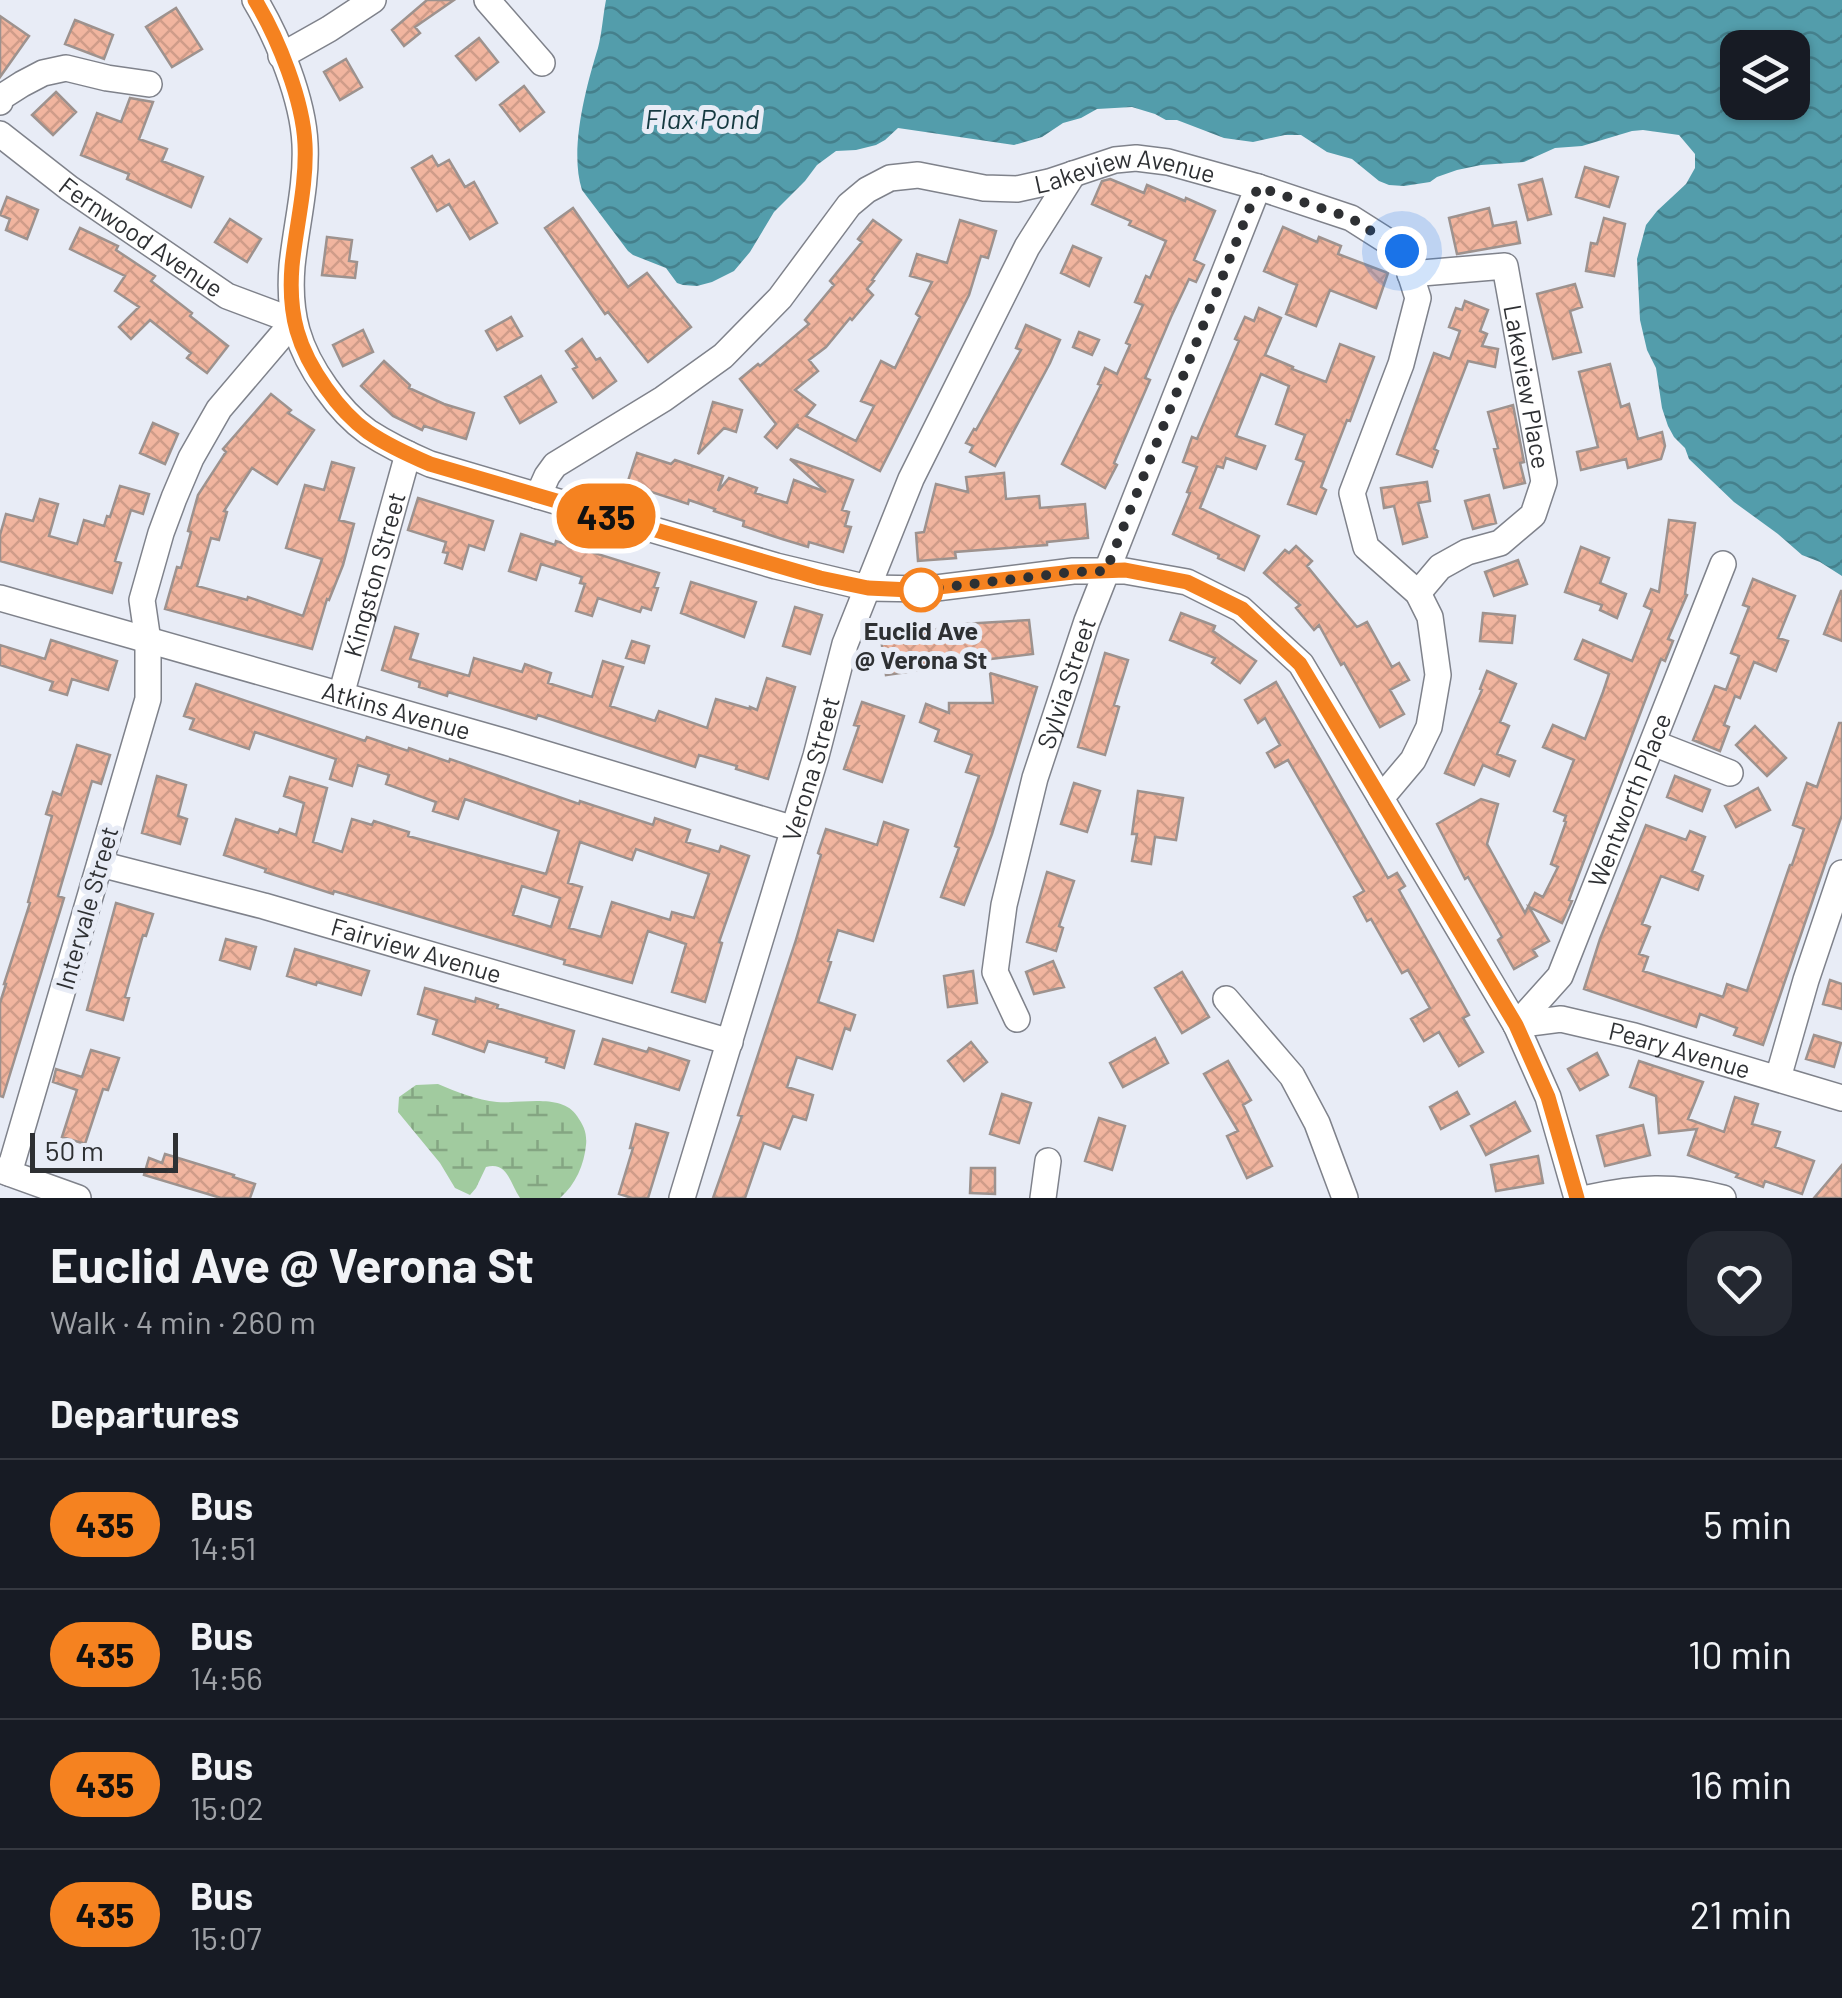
<!DOCTYPE html>
<html lang="en">
<head>
<meta charset="utf-8">
<style>
  :root { --surface:#171b24; --page:#242831; --text:#f1f3f6; --muted:#9ea1a6; --line:#363941 }
  body { margin:0; font-family:Barlow,sans-serif; background:var(--page); color:var(--text); height:100vh; display:flex; flex-direction:column; font-size:38px; white-space:nowrap }
  * { box-sizing:border-box; margin:0 }
  p { font-size:32px; color:var(--muted) }
  .icon { flex:none; width:55px; height:55px; fill:none; stroke:currentColor; stroke-width:2; stroke-linecap:round; stroke-linejoin:round }
  .map { position:relative; height:1198px; overflow:hidden }
  .panel { display:flex; flex-direction:column; background:var(--surface); flex:1 }
  .panel>* { flex:none }
  .badge { padding:0 20px; border-radius:32px; font-size:35px; line-height:65px }
  .fabs { position:absolute; left:1720px; top:30px; display:grid; gap:20px }
  .fabs a { display:grid; place-items:center; width:90px; height:90px; border-radius:20px; background:var(--surface); box-shadow:0 2px 8px #0004; font-size:50px }
  .scale { position:absolute; left:30px; bottom:25px; width:148px; box-sizing:border-box; padding-left:10px; border:5px solid #2e3033; border-top:0; font-size:28px; line-height:35px; white-space:nowrap; color:#2e3033; -webkit-text-stroke:8px #e8ecf6; paint-order:stroke }
  .you { position:absolute; width:50px; height:50px; margin:-25px; border:8px solid #fff; border-radius:50%; background:#1a73e8; box-shadow:0 0 0 15px #1a73e833 }
  .map>.badge { position:absolute; translate:-50% -50%; box-shadow:0 0 0 5px #fff }
  h2 { padding:0 50px; font-size:38px; line-height:90px }
  .round { display:grid; place-items:center; flex:none; width:105px; height:105px; border-radius:30px; background:var(--page) }
  .summary { display:flex; align-items:center; justify-content:space-between; height:170px; padding:0 50px }
  h1 { font-size:48px; font-weight:700; line-height:75px }
  ul { padding:0; list-style:none }
  li { display:flex; align-items:center; gap:30px; height:130px; padding:0 50px; border-top:2px solid var(--line) }
  li div { flex:1 }
  li b { display:block; font-size:38px }
  li em { font-style:normal }
  li .badge { min-width:110px; font-weight:700; text-align:center }
  .map>svg:first-child { display:block }
  .wetland { fill:url(#wetland-marsh) }
  .water { fill:url(#water-waves); fill-rule:evenodd }
  .building { fill:url(#building-cross-hatch); stroke:#9d928e; stroke-width:2.5; fill-rule:evenodd }
  .lines { fill:none; stroke-linecap:round; stroke-linejoin:round }
  .minor-casing { stroke:#7f828b; stroke-width:28 }
  .minor { stroke:#fff; stroke-width:25 }
  .line-casing { stroke:#fff; stroke-width:22 }
  .line { stroke:#f58220; stroke-width:15 }
  .walk { stroke:#2e3033; stroke-width:10; stroke-dasharray:0 18 }
  .stop-dot { fill:#fff; stroke:#f58220; stroke-width:5 }
  .labels { text-anchor:middle; stroke-width:10; stroke-linejoin:round; paint-order:stroke }
  .street-label { font-size:25px; fill:#2e3033; stroke:#e8ecf6 }
  .stop-label { font-size:25px; font-weight:bold; fill:#2e3033; stroke:#e8ecf6 }
  .water-label { font-size:28px; font-style:italic; fill:#163a41; stroke:#e8ecf6 }
</style>
</head>
<body>
<div class="map">
<svg width="1842" height="1198" viewBox="0 0 1842 1198">
  <defs>
    <pattern id="wetland-marsh" width="20" height="14" patternUnits="userSpaceOnUse" patternTransform="scale(2.5)"><rect width="20" height="14" fill="#a1cb9f"/><path d="M1 5h8M5 5V1M11 12h8M15 12V8" fill="none" stroke="#84a582"/></pattern>
    <pattern id="water-waves" width="16" height="10" patternUnits="userSpaceOnUse" patternTransform="scale(2.5)"><rect width="16" height="10" fill="#539dab"/><path d="M0 5q4-4 8 0t8 0" fill="none" stroke="#45808c"/></pattern>
    <pattern id="building-cross-hatch" width="8" height="8" patternUnits="userSpaceOnUse" patternTransform="scale(2.5)"><rect width="8" height="8" fill="#f1b59f"/><path d="M0 0l8 8M0 8l8-8" fill="none" stroke="#cf9c89"/></pattern>
  </defs>
  <rect width="100%" height="100%" fill="#e8ecf6"/>
  <!-- wetland -->
  <path class="wetland" d="M438 1084C457 1092 477 1100 497 1102 521 1104 562 1093 577 1116 584 1126 587 1133 586 1145 584 1165 576 1184 560 1198H520C510 1184 508 1161 486 1167L476 1188 470 1195 455 1188 440 1163 398 1112 399 1097 416 1085Z"/>
  <!-- water -->
  <path class="water" d="M606 0H1842V576L1820 562 1802 555 1778 534 1734 502 1689 459 1685 448 1674 437 1668 426 1662 408 1656 368 1647 350 1640 320 1637 259 1646 225 1657 211 1686 184 1695 168V154L1679 135 1643 130 1632 131 1582 146 1555 148 1524 162 1481 165 1457 170 1437 177 1430 182 1404 186 1389 185 1379 181 1352 159 1327 152 1301 135H1285L1253 142 1224 138 1177 120H1166L1155 114 1132 107 1097 109 1081 118 1063 123 1042 137 1014 145 898 128 885 140 876 145 856 150 836 151 817 165 805 181 774 212 750 252 734 271 712 282 697 286 683 285 677 283 666 268 633 255 628 251 582 190C569 150 586 87 598 48 602 33 603 15 606 0ZM1738 48H1792V102H1738Z"/>
  <!-- building -->
  <path class="building" d="M427 0H454L415 27 420 33 404 46 392 30Z
    M176 8 202 49 172 67 146 27Z
    M0 16 29 36 0 77Z
    M75 20 113 35 104 59 65 44Z
    M479 38 498 62 476 80 456 56Z
    M346 59 362 87 340 100 324 72Z
    M524 86 544 112 520 131 500 105Z
    M56 92 76 112 53 135 32 115Z
    M130 98 153 102 139 139 167 149 162 161 203 177 191 207 127 179 129 174 81 155 97 113 121 122Z
    M432 156 438 166 449 160 465 187 474 182 497 223 470 239 449 204 437 211 412 168Z
    M1585 167 1618 177 1609 207 1576 197Z
    M1110 179 1144 193 1147 185 1185 201 1186 198 1215 211 1194 260 1204 265 1196 282 1189 279 1171 317 1145 378 1150 380 1114 463 1117 465 1105 488 1062 464 1101 385 1098 384 1105 368 1117 374 1130 345 1126 343 1143 305 1135 302 1146 276 1150 278 1166 241 1129 225 1131 221 1092 204 1102 181Z
    M1542 179 1551 214 1528 220 1519 185Z
    M7 197 38 210 27 239 6 230 10 219 0 215Z
    M573 208 628 287 647 273 691 327 648 362 608 312 605 314 545 228Z
    M1489 208 1493 226 1516 222 1520 243 1457 254 1449 218Z
    M1604 218 1625 224 1614 276 1586 271 1591 243 1597 244Z
    M230 219 261 239 247 262 215 242Z
    M873 220 901 240 872 280 874 281 867 289 873 295 852 320 850 318 826 347 809 360 818 371 795 390 815 405 806 416 856 441 874 406 861 401 881 361 895 368 920 317 916 314 932 282 910 276 917 254 947 263 960 220 996 231 988 258 981 256 969 295 880 471 797 427 798 424 777 448 765 437 776 424 740 379 758 364 760 366 809 324 805 320 834 285 830 281 862 242 858 239Z
    M1283 227 1317 242 1319 237 1341 246 1338 254 1388 273 1376 308 1330 290 1316 326 1286 314 1297 285 1264 271Z
    M80 228 118 246 116 250 155 276 151 281 192 313 190 316 228 346 207 373 187 358 191 353 150 320 131 339 119 327 139 307 115 291 125 276 70 249Z
    M327 237 352 240 349 261 357 262 355 278 322 275Z
    M1073 246 1101 258 1089 286 1061 273Z
    M1575 284 1582 307 1570 311 1581 352 1553 359 1537 294Z
    M1465 301 1488 310 1480 331 1487 334 1482 346 1498 349 1495 367 1468 361 1434 449 1438 451 1432 467 1397 454 1434 353 1450 359 1460 331 1449 327 1456 308 1462 310Z
    M1259 308 1281 318 1265 355 1293 367 1292 369 1326 382 1340 344 1374 357 1350 421 1347 420 1321 487 1326 490 1316 514 1288 504 1304 462 1296 459 1305 435 1276 424 1289 386 1261 374 1236 436 1265 446 1256 469 1226 458 1223 468 1217 466 1200 508 1259 536 1244 570 1218 558 1219 555 1173 534 1190 493 1187 492 1197 467 1183 462 1192 437 1197 439 1239 341 1235 339 1245 317 1254 321Z
    M511 317 522 336 497 350 486 331Z
    M1026 325 1060 340 1050 363 995 466 970 452 973 446 966 443 974 429 976 430 1021 350 1016 348Z
    M363 330 373 352 343 366 333 345Z
    M1079 332 1099 340 1092 355 1073 347Z
    M582 339 596 360 600 358 616 381 593 398 573 369 577 367 566 351Z
    M384 361 410 385 409 388 444 404 474 413 466 439 424 426 422 430 393 416 361 386Z
    M1610 364 1621 407 1629 404 1638 439 1662 432 1665 446 1661 459 1628 468 1626 459 1581 470 1577 452 1598 447 1579 372Z
    M541 376 556 402 520 423 505 397Z
    M271 394 291 410 288 413 314 430 277 484 252 468 224 511 227 512 219 540 211 538 197 586 247 600 248 597 303 616 322 559 286 548 305 485 324 490 332 462 354 468 339 520 354 524 343 565 329 600 327 599 312 649 165 609 177 567 181 568 191 532 188 531 198 495 226 452 223 449Z
    M713 402 742 410 736 432 724 428 698 454Z
    M1513 405 1524 462 1520 463 1525 483 1504 488 1494 449 1498 448 1488 412Z
    M153 423 178 434 165 464 140 453Z
    M637 453 671 464 675 460 723 476 718 491 729 478 757 488 755 493 787 503 794 480 826 492 790 459 853 480 842 510 849 512 845 526 851 527 843 552 809 542 808 547 782 539 743 526 744 521 714 511 715 509 689 500 688 504 627 484Z
    M1004 473 1006 499 1039 496 1040 508 1085 504 1088 538 1047 542V545L955 552 956 558 918 561 916 533 924 532 936 484 968 492 966 477Z
    M1427 482 1430 501 1418 503 1427 537 1403 544 1394 506 1384 508 1381 488Z
    M120 486 149 494 143 514 131 510 115 561 121 563 112 593 0 561V535L6 514 33 521 40 499 58 504 49 536 77 544 84 520 104 526 107 516 110 517Z
    M1489 495 1496 523 1473 529 1465 501Z
    M418 498 493 521 484 550 469 545 462 569 445 563 448 553 443 552 446 542 408 530Z
    M1669 520 1695 523 1685 594 1687 595 1668 639 1673 641 1665 661 1661 659 1569 900 1572 901 1562 923 1529 907 1549 941 1533 950 1537 956 1514 969 1498 940 1502 937 1468 877 1465 879 1437 824 1481 799 1498 804 1487 844 1525 913 1535 893 1543 897 1558 867 1551 864 1566 822 1564 821 1566 816 1554 811 1574 760 1543 747 1553 725 1585 739 1603 692 1609 674 1575 659 1583 640 1632 661 1652 610 1644 606 1651 589 1659 592Z
    M521 534 555 545 556 541 659 573 654 587 658 588 651 610 642 607 640 612 598 598 592 616 576 611 585 584 580 583 582 577 541 564 536 580 509 571Z
    M1296 546 1312 561 1307 566 1357 627 1367 622 1392 667 1399 663 1409 680 1390 690 1404 714 1380 727 1344 663 1341 665 1319 625 1314 630 1296 608 1300 605 1264 573 1285 550 1289 553Z
    M1581 547 1609 558 1600 583 1626 594 1617 618 1600 610 1602 605 1565 592Z
    M1518 560 1527 584 1494 596 1485 572Z
    M1753 579 1795 596 1778 638 1788 641 1776 671 1754 662 1740 698 1735 696 1724 725 1729 727 1720 751 1693 740 1715 686 1726 690 1739 656 1731 653 1749 607 1743 605Z
    M691 582 756 602 744 637 681 613Z
    M1841 591H1842V641L1824 634Z
    M795 607 822 615 810 654 783 646Z
    M1181 613 1215 626 1213 631 1256 661 1240 683 1212 663 1215 658 1170 640Z
    M1483 613 1515 616 1512 643 1480 641Z
    M1029 620 1033 654 957 663 962 664 886 675 880 631 910 627 912 634 962 624Z
    M395 627 418 634 410 659 469 676 474 658 522 672 525 664 551 673 548 683 592 697 603 661 623 667 610 706 655 721 659 711 707 728 716 699 750 709V707L757 710 767 678 795 687 768 779 736 769 737 766 699 755 695 767 538 715 536 719 448 692 447 696 419 687 420 682 382 670Z
    M51 640 117 661 108 690 72 679 67 695 50 690 53 682 0 665V645L45 659Z
    M632 641 649 646 644 663 626 658Z
    M1105 653 1128 660 1114 705 1119 707 1105 755 1078 747Z
    M1487 671 1516 684 1500 722 1509 726 1497 754 1515 761 1509 776 1483 765 1474 785 1445 773 1482 690 1480 689Z
    M990 673 1037 687 992 834 964 905 941 897 959 848 955 846 979 776 966 772 972 755 935 741 939 730 920 722 926 704 949 713V703H993Z
    M1276 682 1388 878 1397 873 1405 886 1399 890 1469 1015 1463 1018 1483 1052 1459 1066 1439 1032 1424 1041 1411 1019 1430 1008 1408 970 1402 973 1371 919 1367 921 1354 897 1364 891 1288 760 1275 767 1267 753 1280 745 1265 718 1258 723 1245 700Z
    M196 684 365 741 367 737 408 751 409 748 449 762 450 759 579 804 580 801 653 825 655 818 690 830 686 842 719 852 721 846 749 856 719 942 722 943 705 1002 672 992 686 944 648 931 632 983 564 964 565 960 334 891 333 894 265 872 266 869 224 855 236 819 278 833 280 829 296 835 304 803 284 796 290 777 327 788 313 842 342 852 352 819 372 825 374 821 409 832 408 836 546 874 559 831 465 799 458 819 433 811 436 802 386 784 389 775 358 765 352 786 330 779 336 759 255 732 249 749 190 729 194 719 184 716ZM580 842 632 860 636 849 709 874 694 918 672 912 670 920 612 902 601 937 569 928 582 887 568 883ZM522 886 560 898 551 927 513 915Z
    M862 702 904 716 882 782 844 769 859 726 854 725Z
    M1839 723H1842V815L1763 1045 1734 1035 1737 1028 1700 1014 1696 1027 1584 989 1600 939 1646 825 1686 840 1690 831 1705 837 1692 871 1703 876 1698 890 1661 876 1642 924 1650 927 1639 954 1648 957 1643 971 1723 997 1727 984 1747 991 1790 865H1792L1804 829 1793 825 1807 783 1817 787Z
    M1755 726 1786 758 1767 776 1736 745Z
    M77 745 110 755 101 784 92 781 58 896 64 898 3 1097 0 1096V1003L6 984H4L30 903 28 902 52 816 46 814 53 792 61 795Z
    M157 776 186 785 178 816 187 819 180 844 142 833Z
    M1675 776 1710 790 1702 811 1667 797Z
    M1074 783 1100 791 1087 832 1061 824Z
    M1758 788 1770 810 1736 827 1725 806Z
    M1138 791 1183 798 1176 840 1155 837 1151 864 1132 861 1137 834H1132Z
    M884 822 908 830 873 941 838 930 828 961 831 962 818 1002 855 1015 850 1030 845 1028 832 1069 797 1057 787 1087 813 1095 806 1120 793 1116 780 1149 764 1143 745 1198H713L742 1116 738 1115 795 943 821 855 818 853 826 829 877 845Z
    M1047 872 1074 881 1059 926 1063 928 1056 951 1027 942Z
    M116 903 153 914 146 936 143 935 125 997 129 998 123 1020 87 1010Z
    M226 939 256 947 250 969 220 960Z
    M295 949 369 971 361 995 317 982 316 985 287 976Z
    M1053 961 1064 987 1034 994 1026 972Z
    M973 971 977 1003 948 1007 944 976Z
    M1182 972 1209 1017 1182 1033 1155 988Z
    M1830 980 1842 984V1009L1823 1004Z
    M425 988 475 1002 476 998 498 1005 497 1008 574 1031 564 1068 546 1062 547 1058 488 1041 484 1052 433 1034 437 1020 418 1014Z
    M1814 1035 1841 1043 1834 1067 1806 1059Z
    M1155 1038 1168 1063 1123 1087 1110 1063Z
    M603 1039 647 1052 649 1048 689 1061 679 1090 595 1064Z
    M971 1042 987 1062 964 1081 948 1061Z
    M91 1050 119 1058 108 1090 103 1089 85 1144 62 1137 77 1090 53 1082 56 1069 82 1077Z
    M1597 1053 1608 1075 1580 1090 1568 1069Z
    M1228 1061 1251 1100 1243 1105 1272 1166 1247 1178 1227 1136 1238 1131 1204 1074Z
    M1639 1061 1703 1082 1688 1119 1724 1132 1735 1097 1758 1104 1752 1124 1780 1132 1775 1147 1814 1161 1802 1194 1765 1181 1763 1187 1736 1177 1738 1174 1688 1155 1697 1129 1659 1133 1656 1096 1630 1087Z
    M1457 1092 1469 1114 1441 1129 1430 1107Z
    M1002 1094 1031 1103 1019 1143 990 1134Z
    M1515 1102 1530 1131 1486 1155 1471 1126Z
    M1099 1118 1125 1126 1112 1170 1085 1161Z
    M636 1124 668 1133 648 1198H632L619 1194 633 1148H630Z
    M1643 1125 1650 1155 1605 1166 1597 1136Z
    M165 1154 234 1175 233 1177 255 1184 250 1198H221L144 1175 149 1158 162 1163Z
    M1538 1156 1543 1183 1496 1191 1491 1165Z
    M1842 1165V1198H1814Z
    M971 1168H995V1194L970 1193Z"/>
  <g class="lines">
    <!-- minor casing -->
    <g class="minor-casing">
      <g id="minor">
        <path d="M255 0C278 38 303 99 305 144 307 185 296 226 292 266 288 315 298 349 326 388 338 405 351 420 368 432 388 445 409 455 430 464L776 566 868 588 928 589 1073 571H1125L1187 582 1241 609 1301 664 1516 1025 1548 1097 1577 1198"/>
        <path d="M487 0 542 63"/>
        <path d="M281 56 329 29 373 0"/>
        <path d="M0 102V98L22 84 43 73 66 68 107 78 149 84"/>
        <path id="s1" d="M0 134 69 188 227 296 294 321 219 409 191 458 174 498 161 533 142 600 148 641V699L9 1173"/>
        <path id="s2" d="M1410 274 1505 266 1544 482 1533 515 1500 543 1467 552 1440 567 1418 593"/>
        <path id="s3" d="M538 496 547 476 555 465 663 399 723 356 780 298 849 205 867 190 890 178 918 175 984 188 1017 189 1049 182 1115 160 1136 158 1168 162 1258 187 1351 218 1403 251 1418 298 1401 364 1352 493 1366 547 1418 593 1430 617 1438 675 1429 727 1413 760 1381 798"/>
        <path id="s4" d="M0 598 506 742 794 829"/>
        <path id="s5" d="M341 695 408 454"/>
        <path d="M1653 743 1730 773"/>
        <path id="s6" d="M100 864 264 906 730 1042"/>
        <path d="M1226 999 1292 1076 1317 1123 1345 1198"/>
        <path id="s7" d="M1017 1019 995 972 1004 905 1035 778 1087 621 1258 187"/>
        <path id="s8" d="M1516 1025 1560 976 1723 564"/>
        <path id="s9" d="M1516 1025 1561 1019 1634 1036 1842 1098"/>
        <path d="M1778 1078 1806 980 1842 873"/>
        <path d="M0 1170 78 1198"/>
        <path id="s10" d="M682 1198 816 756 845 644 911 479 1027 247 1073 174"/>
        <path d="M1043 1198 1048 1161"/>
        <path d="M1588 1198C1637 1187 1673 1185 1723 1198"/>
      </g>
    </g>
    <!-- minor -->
    <use href="#minor" class="minor"/>
  </g>
  <g class="lines">
    <!-- line casing -->
    <g class="line-casing">
      <path id="line" d="M255 0C278 38 303 100 305 144 307 185 296 226 292 266 288 315 298 349 326 388 338 405 351 420 368 432 387 445 409 455 430 464L820 578 868 588 911 590 1073 572 1125 570 1187 582 1242 609 1300 664 1516 1025 1548 1097 1577 1198"/>
    </g>
    <!-- line -->
    <use href="#line" class="line"/>
    <!-- walk -->
    <path class="walk" d="M921 590 1073 572 1106 571 1258 187 1351 218 1402 251"/>
  </g>
  <!-- markers -->
  <circle class="stop-dot" cx="921" cy="590" r="20"/>
  <g class="labels">
    <!-- street labels -->
    <g class="street-label">
      <text dy="9" stroke="none"><textPath href="#s3" startOffset="722">Lakeview Avenue</textPath></text>
      <text dy="9" stroke="none"><textPath href="#s1" startOffset="175">Fernwood Avenue</textPath></text>
      <text dy="9" stroke="none"><textPath href="#s2" startOffset="218">Lakeview Place</textPath></text>
      <text dy="9" stroke="none"><textPath href="#s5" startOffset="125">Kingston Street</textPath></text>
      <text dy="9" stroke="none"><textPath href="#s7" startOffset="350">Sylvia Street</textPath></text>
      <text dy="9" stroke="none"><textPath href="#s4" startOffset="412">Atkins Avenue</textPath></text>
      <text dy="9" stroke="none"><textPath href="#s10" startOffset="448">Verona Street</textPath></text>
      <text dy="9" stroke="none"><textPath href="#s8" startOffset="255">Wentworth Place</textPath></text>
      <text transform="translate(87 908) rotate(-74)" y="9">Intervale Street</text>
      <text dy="9" stroke="none"><textPath href="#s6" startOffset="328">Fairview Avenue</textPath></text>
      <text dy="9" stroke="none"><textPath href="#s9" startOffset="168">Peary Avenue</textPath></text>
    </g>
    <!-- stop labels -->
    <g class="stop-label">
      <text x="921" y="640">Euclid Ave<tspan x="921" dy="29">@ Verona St</tspan></text>
    </g>
    <!-- water labels -->
    <g class="water-label">
      <text x="702" y="129">Flax Pond</text>
    </g>
  </g>
</svg>
<div class="fabs">
<a><svg class="icon" aria-label="layers" viewBox="0 0 24 24"><path d="M12 4l9 5-9 5-9-5zM3 14l9 5 9-5"/></svg></a>
</div>
<div class="scale">50 m</div>
<div class="you" style="left:1402px;top:251px"></div>
<b class="badge" style="left:606px;top:516px;background:#f58220;color:#111">435</b>
</div>
<section class="panel">
<div class="summary"><div><h1>Euclid Ave @ Verona St</h1><p>Walk · 4 min · 260 m</p></div><a class="round"><svg class="icon" aria-label="heart" viewBox="0 0 24 24"><path d="M12 20l-8-8c-3-5 5-10 8-4 3-6 11-1 8 4z"/></svg></a></div>
<h2>Departures</h2>
<ul>
<li><span class="badge" style="background:#f58220;color:#111">435</span><div><b>Bus</b><p>14:51</p></div><em>5 min</em></li>
<li><span class="badge" style="background:#f58220;color:#111">435</span><div><b>Bus</b><p>14:56</p></div><em>10 min</em></li>
<li><span class="badge" style="background:#f58220;color:#111">435</span><div><b>Bus</b><p>15:02</p></div><em>16 min</em></li>
<li><span class="badge" style="background:#f58220;color:#111">435</span><div><b>Bus</b><p>15:07</p></div><em>21 min</em></li>
</ul>
</section>
</body>
</html>
